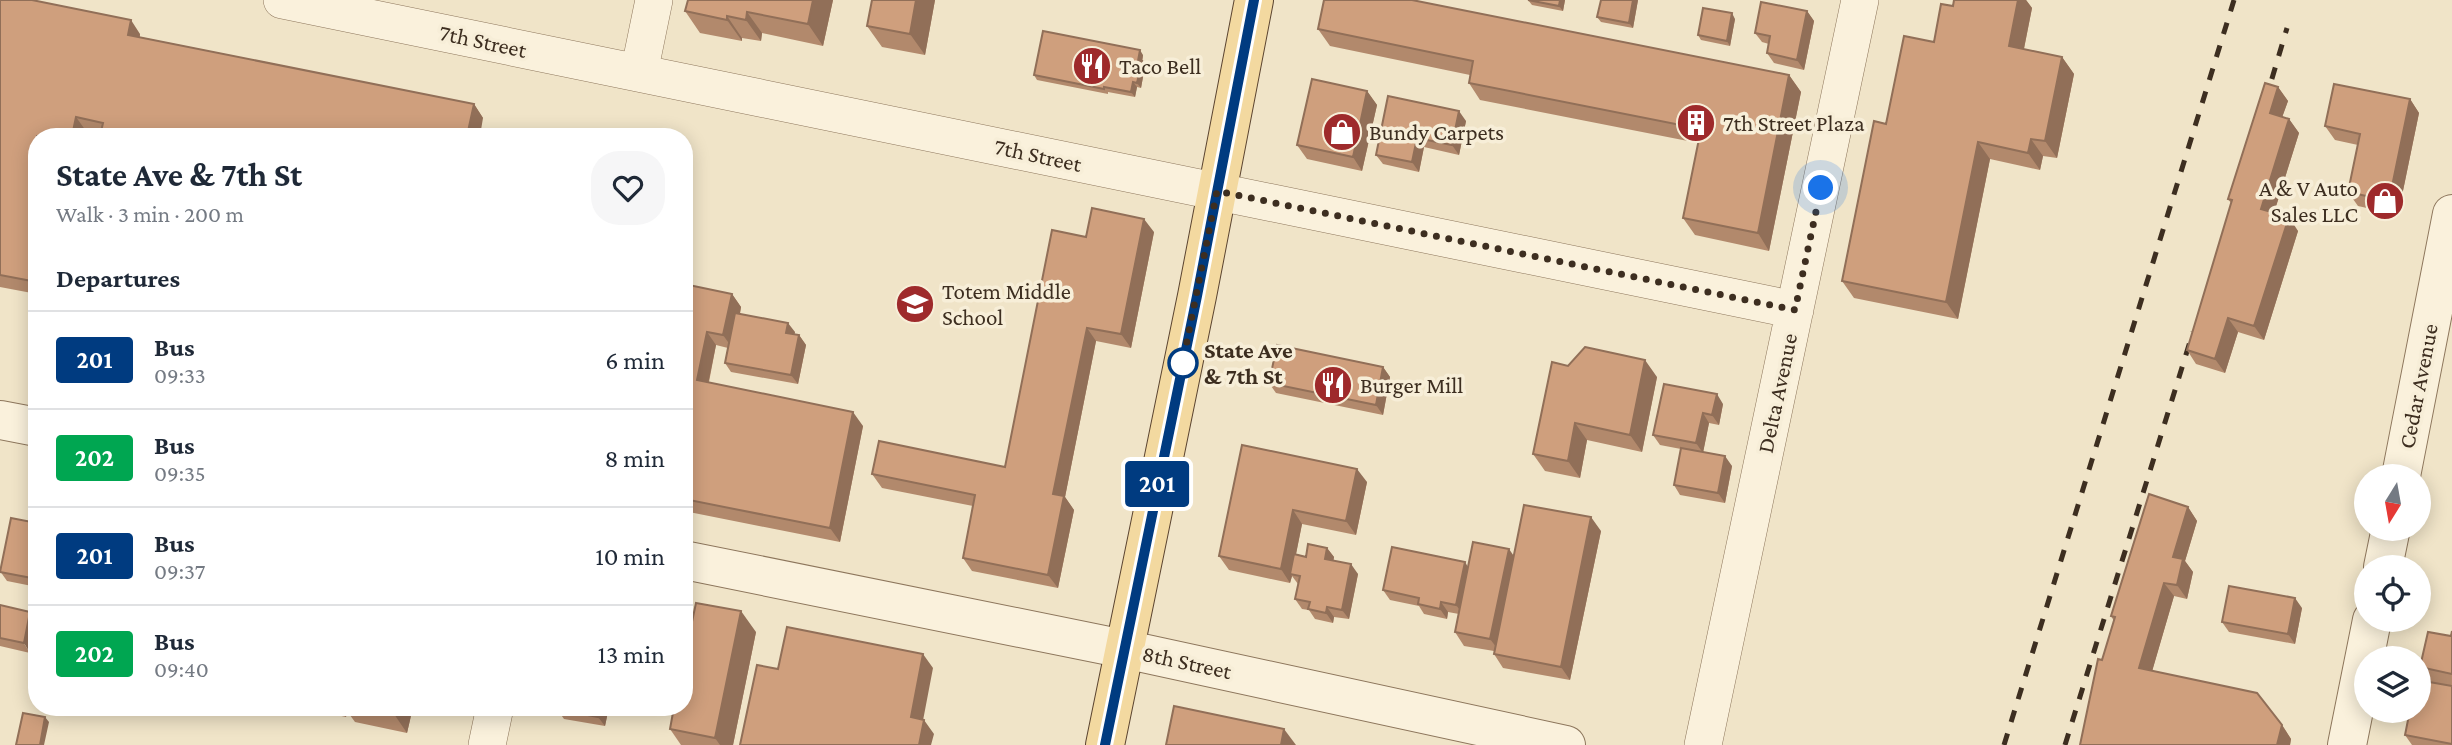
<!DOCTYPE html>
<html lang="en">
<head>
<meta charset="utf-8">
<style>
  :root { --surface:#fff; --page:#f6f6f7; --text:#1f2937; --muted:#747a83; --line:#e0e1e3 }
  body { margin:0; font-family:"Crimson Pro",serif; background:var(--page); color:var(--text); height:100vh; display:flex; flex-direction:column; font-size:26px; white-space:nowrap }
  * { box-sizing:border-box; margin:0 }
  p { font-size:23px; color:var(--muted) }
  .icon { flex:none; width:38px; height:38px; fill:none; stroke:currentColor; stroke-width:2; stroke-linecap:round; stroke-linejoin:round }
  .map { position:relative; flex:1; overflow:hidden }
  .drawer { position:absolute; left:28px; top:128px; width:665px; height:588px; display:flex; flex-direction:column; background:var(--surface); border-radius:28px; box-shadow:0 4px 18px #0003 }
  .drawer>* { flex:none }
  .badge { padding:0 14px; border-radius:5px; font-size:24px; line-height:46px }
  .needle { width:46px; rotate:191deg }
  .controls { position:absolute; left:2354px; top:464px; display:grid; gap:14px }
  .controls a { display:grid; place-items:center; width:77px; height:77px; border-radius:50%; background:var(--surface); box-shadow:0 4px 18px #0003; font-size:35px }
  .you { position:absolute; width:35px; height:35px; margin:-18px; border:5px solid #fff; border-radius:50%; background:#1a73e8; box-shadow:0 0 0 10px #1a73e833 }
  .map>.badge { position:absolute; translate:-50% -50%; box-shadow:0 0 0 4px #fff }
  h2 { padding:0 28px; font-size:26px; line-height:63px }
  .round { display:grid; place-items:center; flex:none; width:74px; height:74px; border-radius:28px; background:var(--page) }
  .overview { display:flex; align-items:center; justify-content:space-between; height:119px; padding:0 28px }
  h1 { font-size:33px; font-weight:700; line-height:52px }
  ul { padding:0; list-style:none }
  li { display:flex; align-items:center; gap:21px; height:98px; padding:0 28px; border-top:2px solid var(--line) }
  li div { flex:1 }
  li b { display:block; font-size:26px }
  li em { font-style:normal }
  li .badge { min-width:77px; font-weight:700; text-align:center }
  .map>svg:first-child { display:block }
  .lines { fill:none; stroke-linecap:round; stroke-linejoin:round }
  .minor-casing { stroke:#8d765c; stroke-width:38 }
  .tertiary-casing { stroke:#8d765c; stroke-width:40 }
  .primary-casing { stroke:#5b4430; stroke-width:40 }
  .minor { stroke:#faf1dc; stroke-width:37 }
  .tertiary { stroke:#faf1dc; stroke-width:38 }
  .primary { stroke:#f3d9a0; stroke-width:38 }
  .rail { stroke:#3d2e20; stroke-width:5; stroke-dasharray:12 12; stroke-linecap:butt }
  .wall { fill:#b2896c }
  .shaded-wall { fill:#916f58 }
  .building { fill:#cf9f7d; stroke:#916f58; stroke-width:2 }
  .line-casing { stroke:#fff; stroke-width:16 }
  .line { stroke:#003b80; stroke-width:10 }
  .walk { stroke:#3d2e20; stroke-width:7; stroke-dasharray:0 12.6 }
  .stop-dot { fill:#fff; stroke:#003b80; stroke-width:3.5 }
  .labels { text-anchor:middle; stroke-width:7; stroke-linejoin:round; paint-order:stroke }
  .street-label { font-size:23px; fill:#3d2e20; stroke:#f7eed8 }
  .poi-label { font-size:23px; fill:#3d2e20; stroke:#f7eed8; text-anchor:start }
  .stop-label { font-size:23px; font-weight:bold; fill:#3d2e20; stroke:#f7eed8; text-anchor:start }
</style>
</head>
<body>
<div class="map">
<svg width="2452" height="745" viewBox="0 0 2452 745">
  <rect width="100%" height="100%" fill="#f0e4c8"/>
  <g class="lines">
    <!-- minor casing -->
    <g class="minor-casing">
      <path id="minor" d="M282 0 1795 310
        M639 73 654 0
        M487 745 495 707
        M1703 745 1860 0"/>
    </g>
    <!-- tertiary casing -->
    <g class="tertiary-casing">
      <path id="tertiary" d="M0 420 37 427
        M2401 476 2452 214
        M684 560 1124 649 1566 745
        M2383 567 2391 528
        M2347 745 2372 620"/>
    </g>
    <!-- primary casing -->
    <g class="primary-casing">
      <path id="primary" d="M1105 745 1197 296 1254 0"/>
    </g>
    <!-- minor -->
    <use href="#minor" class="minor"/>
    <!-- tertiary -->
    <use href="#tertiary" class="tertiary"/>
    <!-- primary -->
    <use href="#primary" class="primary"/>
    <!-- rail -->
    <path class="rail" d="M2265 102 2287 28
      M2004 745 2234 0
      M2065 745 2193 332"/>
  </g>
  <!-- wall -->
  <path class="wall" d="M0 0 140 34V37L474 104 483 118 101 134 86 131 37 136V294L0 287Z
    M833 0 823 46 762 33 761 41 742 38V41L700 33 685 11Z
    M872 0H935L925 55 882 47 867 26Z
    M1528 0H1565L1563 11 1532 5Z
    M1638 0 1633 28 1601 22 1597 17Z
    M1954 0H2026L2032 8 2024 49 2062 57 2074 74 2057 158 2043 156 2040 170 1990 159 1958 319 1854 298 1842 281 1886 124 1934 42 1953 6Z
    M1807 11 1814 21 1804 70 1774 63 1767 53 1769 44 1762 42 1755 33Z
    M1735 19 1730 46 1701 40 1698 35Z
    M1318 29 1789 75 1801 92 1769 251 1695 235 1683 218 1698 143 1480 100 1469 83 1470 75 1330 46Z
    M1143 55 1142 62 1145 66 1141 88 1137 87 1135 97 1108 92V94L1037 80 1034 75Z
    M2278 87 2288 101 2282 117 2289 119 2299 133 2274 213 2298 231 2264 340 2238 332 2225 373 2196 364 2187 350 2231 203 2228 199Z
    M1367 91 1377 105 1362 171 1307 159 1297 145Z
    M1388 96 1466 121 1459 155 1424 147 1419 172 1383 164 1376 155Z
    M2410 99 2419 113 2398 215 2358 206 2348 192 2358 145 2335 140 2325 126Z
    M1154 232 1131 348 1096 341 1065 497 1074 510 1058 588 972 571 963 558 973 506 882 488 872 474 1005 467 1086 237Z
    M684 284 732 294 741 307 740 314 795 332 794 335H799L806 345 798 384 731 372 725 363 728 348 716 345 709 382 863 426 840 542 684 511Z
    M1568 366 1657 377 1642 452 1587 440 1580 478 1545 471 1533 454Z
    M1383 367 1390 377 1383 415 1276 393 1269 383Z
    M1723 404 1719 425 1709 423 1703 452 1732 466 1725 503 1680 495 1674 485 1681 449 1660 445 1653 435Z
    M1242 445 1367 482 1356 535 1302 524 1296 554 1306 557 1327 548 1334 557 1333 561 1358 574 1349 619 1334 617 1333 623 1315 619 1309 610 1302 609 1295 599 1298 584 1292 576 1290 583 1229 570 1219 556Z
    M2188 507 2197 521 2185 561 2193 572 2187 599 2174 596 2152 671 2282 725 2291 739 2290 745H2080L2102 660 2114 621 2111 616Z
    M37 523V587L7 581 0 571Z
    M1601 531 1570 680 1503 668 1494 654V651L1464 646 1455 632 1459 614 1448 612 1447 619 1424 614 1419 606 1390 600 1383 590 1514 556Z
    M0 605 30 653 0 646Z
    M2302 608 2295 644 2229 632 2222 622Z
    M2452 631V745H2412L2405 735 2430 682 2420 667 2451 636Z
    M756 632 733 745H681L670 729 673 711 652 707H684V649L686 651Z
    M313 707H413L407 733 355 722 347 711 346 717 315 710Z
    M557 707H609L605 726 564 719 557 709Z"/>
  <!-- shaded-wall -->
  <path class="shaded-wall" d="M813 0H833L823 46 808 24Z
    M916 0H935L925 55 910 34Z
    M1560 0H1565L1563 11 1559 6Z
    M1633 0H1638L1633 28 1629 23Z
    M2018 0H2026L2032 8 2021 63 2009 46Z
    M1807 11 1814 21 1804 70 1797 60Z
    M747 12 762 33 761 41 746 20Z
    M1732 13 1735 19 1730 46 1727 41Z
    M727 16 742 38V41L727 20Z
    M131 20 140 34 137 48 128 35Z
    M1140 50 1143 55 1142 62 1145 66 1141 88 1137 83 1138 61Z
    M2062 57 2074 74 2057 158 2045 141Z
    M1789 75 1801 92 1769 251 1758 233Z
    M1133 82 1137 87 1135 97 1131 92Z
    M2278 87 2288 101 2279 126 2270 113Z
    M1367 91 1377 105 1362 171 1353 157Z
    M2410 99 2419 113 2398 215 2389 201Z
    M474 104 483 118 480 136H467Z
    M1459 111 1466 121 1459 155 1452 145Z
    M76 117 86 131 84 136H72Z
    M2289 119 2299 133 2271 222 2261 209Z
    M1417 138 1424 147 1419 172 1412 162Z
    M2031 139 2043 156 2040 170 2028 153Z
    M1978 142 1990 159 1958 319 1946 302Z
    M2289 217 2298 231 2264 340 2254 326Z
    M1144 219 1154 232 1131 348 1121 334Z
    M732 294 741 307 733 349 723 335Z
    M2228 318 2238 332 2225 373 2215 359Z
    M788 323 795 332 792 343 786 333Z
    M1087 328 1096 341 1065 497 1074 510 1058 588 1048 575 1053 494Z
    M707 332 716 345 706 394 697 380Z
    M799 335 806 345 798 384 791 375Z
    M1645 360 1657 377 1642 452 1630 435Z
    M1383 367 1390 377 1383 415 1376 405Z
    M1717 394 1723 404 1719 425 1712 415Z
    M853 412 863 426 840 542 830 528Z
    M1703 413 1709 423 1703 453 1696 443Z
    M1575 423 1587 440 1580 478 1568 461Z
    M1725 456 1732 466 1725 503 1718 493Z
    M1357 469 1367 482 1356 535 1346 521Z
    M2188 507 2197 521 2185 561 2193 572 2187 599 2177 585 2173 557Z
    M1293 510 1302 524 1292 574H1290L1292 576 1290 583 1281 569Z
    M1591 517 1601 531 1570 680 1561 667Z
    M1327 548 1334 557 1332 569 1325 559Z
    M1509 549 1518 562 1500 652 1490 639Z
    M1465 562 1471 572 1463 614 1456 605Z
    M1351 564 1358 574 1349 619 1342 610Z
    M2164 583 2174 596 2149 682 2139 668Z
    M2295 598 2302 608 2295 644 2288 634Z
    M1441 602 1448 612 1447 619 1440 609Z
    M1327 607 1334 617 1333 623 1326 613Z
    M741 611 756 632 733 745H720L715 738Z
    M30 612 37 621V623L30 653 24 643Z
    M923 654 933 668 921 731 911 717Z
    M339 707H345L347 711 346 717Z
    M393 707H413L407 733 392 711Z
    M600 707H609L605 726 598 717Z
    M45 717 49 722 44 745H40Z
    M924 720 934 734 931 745H919Z
    M2282 725 2291 739 2290 745H2277Z
    M1284 729 1296 745H1281Z"/>
  <!-- building -->
  <path class="building" d="M0 0H32L131 20 128 35 474 104 467 136H100L103 123 76 117 72 136H37V282L0 275Z
    M688 0H813L808 24 747 12 746 20 727 16V20L685 11Z
    M872 0H916L910 34 867 26Z
    M1324 0H1412L1789 75 1758 233 1683 218 1701 129 1469 83 1473 61 1318 29Z
    M1528 0H1560L1559 6Z
    M1601 0H1633L1629 23 1597 17Z
    M1954 0H2018L2009 46 2062 57 2045 141 2031 139 2028 153 1978 142 1946 302 1842 281 1874 121 1886 124 1904 36 1934 42 1941 4 1953 6Z
    M1761 2 1807 11 1797 60 1767 53 1770 36 1755 33Z
    M1703 8 1732 13 1727 41 1698 35Z
    M1043 31 1140 50 1138 61H1142L1137 83 1133 82 1131 92 1104 87V89L1034 75Z
    M1312 79 1367 91 1353 157 1297 145Z
    M2265 83 2278 87 2270 113 2289 119 2261 209 2289 217 2254 326 2228 318 2215 359 2187 350 2232 200 2228 199Z
    M2334 84 2410 99 2389 201 2348 192 2360 134 2325 126Z
    M1388 96 1459 111 1452 145 1417 138 1412 162 1376 155Z
    M1092 208 1144 219 1121 334 1087 328 1053 494 1064 496 1048 575 963 558 975 495 872 474 879 441 1005 467 1052 230 1086 237Z
    M684 284 732 294 723 335 707 332 697 380 853 412 830 528 684 499Z
    M735 313 788 323 786 333 799 335 791 375 725 363Z
    M1277 345 1383 367 1376 405 1269 383Z
    M1585 347 1645 360 1630 435 1575 423 1568 461 1533 454 1552 362 1568 366Z
    M1664 384 1717 394 1712 415 1703 413 1696 443 1653 435Z
    M1242 445 1357 469 1346 521 1293 510 1281 569 1219 556Z
    M1681 448 1725 456 1718 493 1674 485Z
    M2149 494 2188 507 2173 557 2183 559 2177 585 2164 583 2139 668 2257 693 2282 725 2277 745H2080L2098 659 2102 660 2115 617 2111 616Z
    M1524 505 1591 517 1561 667 1494 654Z
    M11 518 37 523V579L0 572Z
    M1473 542 1509 549 1490 639 1455 632Z
    M1308 544 1327 548 1325 559 1351 564 1342 610 1327 607 1326 613 1308 609 1310 602 1295 599 1300 576 1290 574 1294 554 1306 557Z
    M1392 547 1465 562 1456 605 1441 602 1440 609 1418 604 1419 598 1383 590Z
    M2229 586 2295 598 2288 634 2222 622Z
    M696 603 741 611 715 738 670 729 674 707H684V659Z
    M0 605 30 612 24 643 0 638Z
    M787 627 923 654 911 717 924 720 919 745H740L757 665 778 669Z
    M2452 631V674L2420 667 2428 632 2451 636Z
    M2418 680 2452 686V744L2405 735 2410 710H2418Z
    M1174 706 1284 729 1281 745H1166Z
    M370 707H393L392 711Z
    M557 707H600L598 717 557 709Z
    M23 713 45 717 40 745H16Z"/>
  <g class="lines">
    <!-- line casing -->
    <g class="line-casing">
      <path id="line" d="M1105 745 1197 296 1254 0"/>
    </g>
    <!-- line -->
    <use href="#line" class="line"/>
    <!-- walk -->
    <path class="walk" d="M1183 363 1181 371 1217 191 1795 310 1821 188"/>
  </g>
  <!-- icons -->
  <defs>
    <g id="restaurant-disc" transform="scale(2.0125)"><circle r="9.5" fill="#9e2a2b" stroke="#f7eed8"/><path d="M-5-6h1v4h1v-4h1v4h1v-4h1v5L-1.5 .5V6h-2V.5L-5-1ZM5-6V6H3V1.5H1.5Q1.5-4 5-6Z" fill="#fff"/></g>
    <g id="building-disc" transform="scale(2.0125)"><circle r="9.5" fill="#9e2a2b" stroke="#f7eed8"/><path d="M-4-6H4V6H1V3H-1V6H-4ZM-2.5-4.3h1.7v1.8h-1.7ZM.8-4.3h1.7v1.8H.8ZM-2.5-1h1.7V.8h-1.7ZM.8-1h1.7V.8H.8Z" fill="#fff"/></g>
    <g id="shop-disc" transform="scale(2.0125)"><circle r="9.5" fill="#9e2a2b" stroke="#f7eed8"/><path d="M-5-2.5h2.3a2.7 3.5 0 0 1 5.4 0H5L5.5 6h-11ZM-1.5-2.5h3a1.5 2.3 0 0 0-3 0Z" fill="#fff"/></g>
    <g id="school-disc" transform="scale(2.0125)"><circle r="9.5" fill="#9e2a2b" stroke="#f7eed8"/><path d="M0-5L7-2L0 1L-7-2ZM-4 1L0 2.5L4 1V4Q0 6-4 4Z" fill="#fff"/></g>
  </defs>
  <g fill-rule="evenodd">
    <use href="#restaurant-disc" x="1092" y="66"/>
    <use href="#building-disc" x="1696" y="123"/>
    <use href="#shop-disc" x="1342" y="132"/>
    <use href="#shop-disc" x="2385" y="201"/>
    <use href="#school-disc" x="915" y="304"/>
    <use href="#restaurant-disc" x="1333" y="385"/>
  </g>
  <!-- markers -->
  <circle class="stop-dot" cx="1183" cy="363" r="14"/>
  <g class="labels">
    <!-- street labels -->
    <g class="street-label">
      <text transform="translate(483 41) rotate(12)" y="8">7th Street</text>
      <text transform="translate(1038 155) rotate(12)" y="8">7th Street</text>
      <text transform="translate(2418 386) rotate(-79)" y="8">Cedar Avenue</text>
      <text transform="translate(1777 393) rotate(-78)" y="8">Delta Avenue</text>
      <text transform="translate(1187 662) rotate(12)" y="8">8th Street</text>
    </g>
    <!-- poi labels -->
    <g class="poi-label">
      <text x="1119" y="74">Taco Bell</text>
      <text x="1723" y="131">7th Street Plaza</text>
      <text x="1369" y="140">Bundy Carpets</text>
      <text x="2358" y="196" text-anchor="end">A &amp; V Auto<tspan x="2358" dy="26">Sales LLC</tspan></text>
      <text x="942" y="299">Totem Middle<tspan x="942" dy="26">School</tspan></text>
      <text x="1360" y="393">Burger Mill</text>
    </g>
    <!-- stop labels -->
    <g class="stop-label">
      <text x="1204" y="358">State Ave<tspan x="1204" dy="26">&amp; 7th St</tspan></text>
    </g>
  </g>
</svg>
<div class="controls">
<a><svg class="needle" viewBox="-14 -14 28 28"><path d="M0-13l5 13h-10z" fill="#e53935"/><path d="M0 13l5-13h-10z" fill="#747a83"/></svg></a>
<a><svg class="icon" aria-label="locate" viewBox="0 0 24 24"><circle cx="12" cy="12" r="6"/><path d="M12 2v4M12 18v4M2 12h4M18 12h4"/></svg></a>
<a><svg class="icon" aria-label="layers" viewBox="0 0 24 24"><path d="M12 4l9 5-9 5-9-5zM3 14l9 5 9-5"/></svg></a>
</div>
<div class="you" style="left:1821px;top:188px"></div>
<b class="badge" style="left:1157px;top:484px;background:#003b80;color:#fff">201</b>
<section class="drawer">
<div class="overview"><div><h1>State Ave &amp; 7th St</h1><p>Walk · 3 min · 200 m</p></div><a class="round"><svg class="icon" aria-label="heart" viewBox="0 0 24 24"><path d="M12 20l-8-8c-3-5 5-10 8-4 3-6 11-1 8 4z"/></svg></a></div>
<h2>Departures</h2>
<ul>
<li><span class="badge" style="background:#003b80;color:#fff">201</span><div><b>Bus</b><p>09:33</p></div><em>6 min</em></li>
<li><span class="badge" style="background:#00a651;color:#fff">202</span><div><b>Bus</b><p>09:35</p></div><em>8 min</em></li>
<li><span class="badge" style="background:#003b80;color:#fff">201</span><div><b>Bus</b><p>09:37</p></div><em>10 min</em></li>
<li><span class="badge" style="background:#00a651;color:#fff">202</span><div><b>Bus</b><p>09:40</p></div><em>13 min</em></li>
</ul>
</section>
</div>
</body>
</html>
